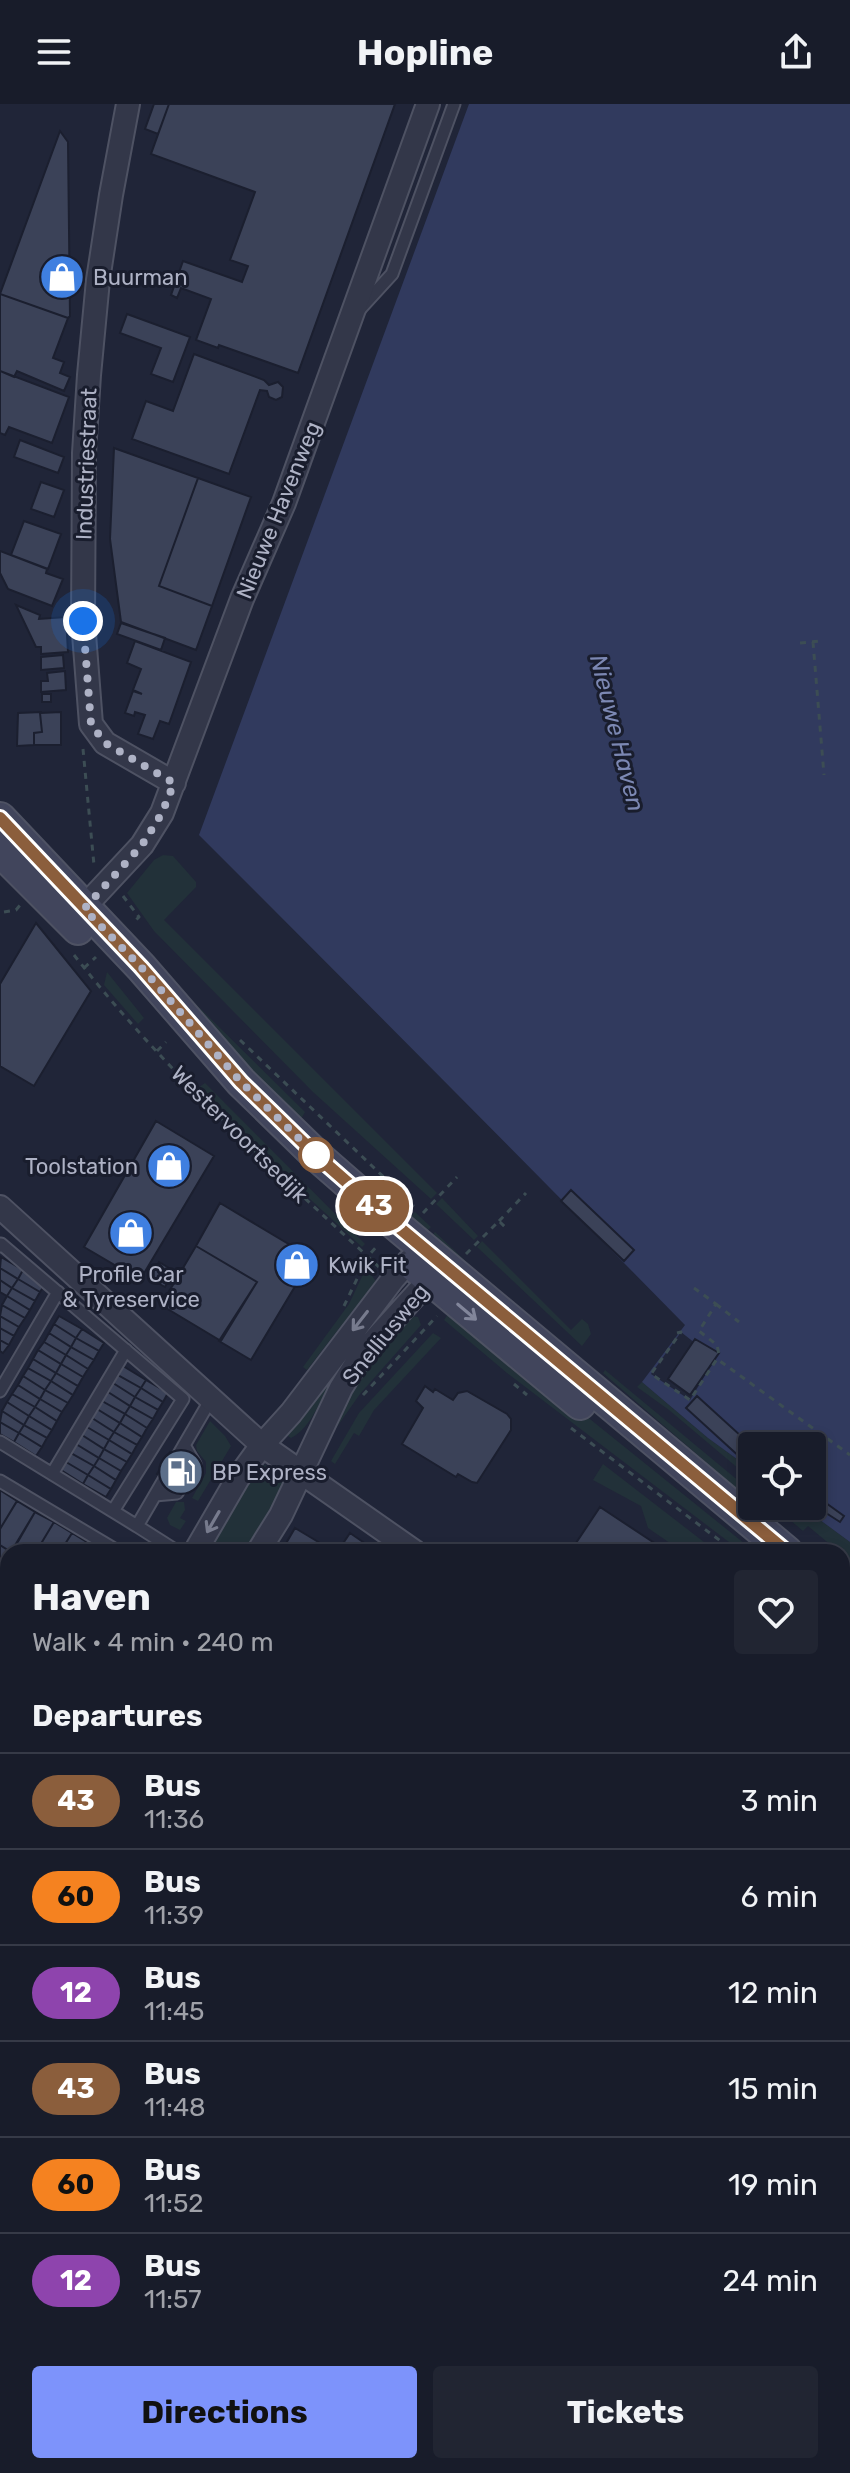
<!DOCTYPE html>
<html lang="en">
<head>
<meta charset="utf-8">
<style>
  :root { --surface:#181c2a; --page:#212532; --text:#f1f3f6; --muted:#9fa1a8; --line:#363a47; --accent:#7d93fb }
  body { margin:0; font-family:Rubik,sans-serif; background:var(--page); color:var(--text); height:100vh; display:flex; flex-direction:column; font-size:30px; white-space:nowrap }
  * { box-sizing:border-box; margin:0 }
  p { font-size:26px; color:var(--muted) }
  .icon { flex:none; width:44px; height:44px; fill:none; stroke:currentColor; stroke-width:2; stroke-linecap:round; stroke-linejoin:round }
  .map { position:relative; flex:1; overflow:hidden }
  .details { position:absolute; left:0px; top:1440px; width:850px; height:930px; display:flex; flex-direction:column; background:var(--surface); border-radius:24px 24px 0 0; box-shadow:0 4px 12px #0003,0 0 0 2px var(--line) }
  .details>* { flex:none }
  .badge { padding:0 16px; border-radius:26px; font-size:28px; line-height:52px }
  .fabs { position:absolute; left:738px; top:1328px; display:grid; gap:16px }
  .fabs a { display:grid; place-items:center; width:88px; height:88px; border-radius:8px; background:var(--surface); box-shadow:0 4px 12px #0003,0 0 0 2px var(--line); font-size:40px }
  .you { position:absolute; width:40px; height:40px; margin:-20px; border:6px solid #fff; border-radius:50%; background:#1a73e8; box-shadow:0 0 0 12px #1a73e833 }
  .map>.badge { position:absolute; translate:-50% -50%; box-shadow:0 0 0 4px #fff }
  h2 { padding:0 32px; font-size:30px; line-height:72px }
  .round { display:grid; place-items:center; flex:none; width:84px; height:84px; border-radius:8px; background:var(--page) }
  .headline { display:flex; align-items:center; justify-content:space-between; height:136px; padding:0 32px }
  h1 { font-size:38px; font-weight:700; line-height:60px }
  .primary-button { display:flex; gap:16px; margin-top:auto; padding:16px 32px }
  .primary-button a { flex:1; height:92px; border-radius:8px; background:var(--accent); color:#111; font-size:32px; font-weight:700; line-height:92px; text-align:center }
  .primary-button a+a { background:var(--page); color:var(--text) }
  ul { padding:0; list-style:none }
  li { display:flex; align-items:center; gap:24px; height:96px; padding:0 32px; border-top:2px solid var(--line) }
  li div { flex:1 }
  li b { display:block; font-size:30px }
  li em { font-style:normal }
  li .badge { min-width:88px; font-weight:700; text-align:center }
  header { display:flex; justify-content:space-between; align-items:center; height:104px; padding:0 32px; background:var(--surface); font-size:36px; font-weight:700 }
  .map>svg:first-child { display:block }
  .green { fill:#223139 }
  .water { fill:#313a5e }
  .pier { fill:#202538 }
  .building { fill:#3b4258; stroke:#1b1f2f; stroke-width:2 }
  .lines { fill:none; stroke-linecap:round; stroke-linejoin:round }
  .service-casing { stroke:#4e5263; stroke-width:15 }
  .minor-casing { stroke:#4e5263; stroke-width:26 }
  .secondary-casing { stroke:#4e5263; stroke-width:34 }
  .path { stroke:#3c4d54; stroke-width:3; stroke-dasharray:6 6; stroke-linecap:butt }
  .service { stroke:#333749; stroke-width:11 }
  .minor { stroke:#333749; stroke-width:22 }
  .secondary { stroke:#41455c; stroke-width:30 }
  .oneway { stroke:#82869b }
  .oneway2 { stroke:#777b8d }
  .line-casing { stroke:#fff; stroke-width:18 }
  .line { stroke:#8b5e3c; stroke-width:12 }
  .walk { stroke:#aeb2c5; stroke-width:8; stroke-dasharray:0 14.4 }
  .stop-dot { fill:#fff; stroke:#8b5e3c; stroke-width:4 }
  .labels { text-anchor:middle; stroke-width:6; stroke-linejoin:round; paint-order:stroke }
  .poi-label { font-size:22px; fill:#aeb2c5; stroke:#191d2d; text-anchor:start }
  .street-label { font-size:22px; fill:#aeb2c5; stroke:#191d2d }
  .water-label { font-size:24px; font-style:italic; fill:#7c88b3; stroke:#191d2d }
</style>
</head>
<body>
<header><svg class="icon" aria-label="menu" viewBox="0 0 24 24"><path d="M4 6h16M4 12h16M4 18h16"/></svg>Hopline<svg class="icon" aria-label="share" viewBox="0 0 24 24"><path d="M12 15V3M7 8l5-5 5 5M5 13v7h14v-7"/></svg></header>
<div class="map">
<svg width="850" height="2369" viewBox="0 0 850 2369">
  <rect width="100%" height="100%" fill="#202538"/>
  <!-- green -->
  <path class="green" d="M163 751 173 752 196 778V783L164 816 437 1089 431 1095 313 988 154 827 127 789 154 756Z
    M130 835 305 1008 301 1015 283 1004Z
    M107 868 144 914 138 920 104 881Z
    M205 979 365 1140 362 1143 260 1049 198 984Z
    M442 1094 478 1132 474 1136 436 1100Z
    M415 1108 431 1123 424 1130 429 1135 435 1128 472 1163 465 1172 403 1120Z
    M482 1137 571 1226 582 1215 588 1220 591 1230 582 1242 477 1143Z
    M366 1164 378 1180 352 1220 341 1222 307 1266 303 1263 349 1200Z
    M391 1195 395 1199C373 1222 354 1246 335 1273 321 1292 313 1323 291 1334L288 1332 291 1320Z
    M452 1204 755 1448H742L507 1269 444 1216Z
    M411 1212 418 1213 421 1221 360 1290 318 1350C322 1334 331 1321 340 1306 361 1272 385 1242 411 1212Z
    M433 1229 441 1234 374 1306 359 1332 354 1329 335 1360 331 1357 359 1309Z
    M605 1266 752 1388V1398L603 1269Z
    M642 1278 708 1334 752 1366V1376L669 1306 637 1283Z
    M210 1317 225 1332 231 1342 198 1397 192 1394 206 1369V1358L197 1347 196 1341Z
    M603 1360 713 1445 711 1448H683L648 1424 641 1402 593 1376Z
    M263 1361 270 1362 287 1377 251 1448H202L255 1364Z
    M176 1398H184L185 1406 180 1414 186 1417 180 1426 170 1421 167 1414Z
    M783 1402H801L850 1438V1457L808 1422 803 1427 782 1409 785 1404Z
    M842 1565 850 1570V1658L842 1670Z
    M850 1671V1708L842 1711V1684Z
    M8 1771V1854L0 1868V1784Z
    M242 2362H283L294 2369H253Z"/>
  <!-- water -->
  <path class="water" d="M469 0H850V1438L801 1402H812V1342H752V1366L708 1334 642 1278 685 1221C524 1057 362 894 199 731Z"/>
  <!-- pier -->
  <path class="pier" d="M681 1228 715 1255 690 1296 651 1270Z"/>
  <!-- building -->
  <path class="building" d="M154 0H169L158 30 145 25Z
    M169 0H395L298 269 219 241 218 244 196 236 211 195 181 184 177 194 171 191 183 157 242 178 248 162 230 156 255 88 151 50Z
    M60 27 68 38 70 212 68 214 0 190Z
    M0 190 68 214 53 254 64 258 60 269 70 273 64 287 17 267 14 273 0 267Z
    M127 210 190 233 173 278 151 270 161 244 120 229Z
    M194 250 264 276 269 281 278 278 283 283 282 293 276 296 269 293 267 287 260 286 229 370 132 335 146 297 173 307Z
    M0 267 69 293 52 339 9 323 5 331 0 329Z
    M20 336 64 353 58 369 14 353Z
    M114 344 198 374 159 482 212 502 196 546 121 518 110 435Z
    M198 374 251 393 212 502 159 482Z
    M41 378 64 386 54 413 31 405Z
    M24 417 61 430 48 465 11 451Z
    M0 447 47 465 46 469 63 475 52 502 8 485 0 469Z
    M16 501 40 511 39 515 66 513 68 548 41 550V543H36Z
    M121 519 165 534 161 546 117 530Z
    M135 537 191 558 169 620 160 617 153 635 138 630 145 611 135 608 134 612 125 609 133 587 142 590 133 586 141 565 127 559Z
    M63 551 64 564 41 566V553Z
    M65 567 66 586 41 588V577H48L47 569Z
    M42 590H51V598H42Z
    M42 608 40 609 42 628 34 629V641L17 642 18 609Z
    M61 608V641H34V629L42 628 40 609Z
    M36 819 91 887 34 982 0 962V880Z
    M156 1017 214 1052 140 1176 84 1143Z
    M571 1086 634 1146 624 1157 561 1097Z
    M220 1099 312 1154 251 1256 219 1237 257 1178 196 1142Z
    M196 1142 257 1178 221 1237 161 1201Z
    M1 1153 23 1166 18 1175 0 1164Z
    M159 1158 174 1167 165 1183 149 1174Z
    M0 1164 18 1175 12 1184 0 1176Z
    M23 1166 46 1179 40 1188 18 1175Z
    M18 1175 40 1188 35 1197 12 1184Z
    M0 1176 12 1184 7 1192 0 1188Z
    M12 1184 35 1197 30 1206 7 1192Z
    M7 1192 30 1206 25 1214 2 1201Z
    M2 1201 25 1214 19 1223 0 1212Z
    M0 1212 19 1223 14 1232 0 1224Z
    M59 1212 82 1225 76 1234 54 1220Z
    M54 1220 76 1234 71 1243 49 1229Z
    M0 1224 14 1232 9 1241 0 1236Z
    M82 1225 104 1239 99 1247 76 1234Z
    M49 1229 71 1243 66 1251 44 1238Z
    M76 1234 99 1247 94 1256 71 1243Z
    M695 1235 719 1249 690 1291 668 1275Z
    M0 1236 9 1241 3 1249 0 1247Z
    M44 1238 66 1251 61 1260 38 1246Z
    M71 1243 94 1256 88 1265 66 1251Z
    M38 1246 61 1260 56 1269 33 1255Z
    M66 1251 88 1265 83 1273 61 1260Z
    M33 1255 56 1269 51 1277 28 1264Z
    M61 1260 83 1273 78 1282 56 1269Z
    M123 1262 146 1276 141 1284 118 1271Z
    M28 1264 51 1277 45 1286 23 1272Z
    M56 1269 78 1282 73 1291 51 1277Z
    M118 1271 141 1284 135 1293 113 1279Z
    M23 1272 45 1286 40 1295 18 1281Z
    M146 1276 168 1289 163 1298 141 1284Z
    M51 1277 73 1291 68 1299 45 1286Z
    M113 1279 135 1293 130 1302 108 1288Z
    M18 1281 40 1295 35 1303 12 1290Z
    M425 1282 433 1288 435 1285 453 1296 458 1289 467 1287 507 1310 511 1315V1326L477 1379 472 1378 458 1370 456 1373 402 1340 423 1304 416 1297Z
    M141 1284 163 1298 158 1306 135 1293Z
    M45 1286 68 1299 62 1308 40 1295Z
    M108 1288 130 1302 125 1310 102 1297Z
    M12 1290 35 1303 29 1312 7 1298Z
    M697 1292 752 1342 742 1355 686 1304Z
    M135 1293 158 1306 153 1315 130 1302Z
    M40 1295 62 1308 57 1317 35 1303Z
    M102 1297 125 1310 120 1319 97 1305Z
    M7 1298 29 1312 24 1321 2 1307Z
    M130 1302 153 1315 147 1324 125 1310Z
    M35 1303 57 1317 52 1326 29 1312Z
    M97 1305 120 1319 114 1328 92 1314Z
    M2 1307 24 1321 19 1329 0 1318Z
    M125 1310 147 1324 142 1333 120 1319Z
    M29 1312 52 1326 47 1334 24 1321Z
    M92 1314 114 1328 109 1336 87 1323Z
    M0 1318 19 1329 14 1338 0 1330Z
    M120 1319 142 1333 137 1341 114 1328Z
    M24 1321 47 1334 42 1343 19 1329Z
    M87 1323 109 1336 104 1345 82 1331Z
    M114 1328 137 1341 132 1350 109 1336Z
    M19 1329 42 1343 36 1352 14 1338Z
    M82 1331 104 1345 99 1354 76 1340Z
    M109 1336 132 1350 127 1358 104 1345Z
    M76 1340 99 1354 94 1362 71 1349Z
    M104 1345 127 1358 121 1367 99 1354Z
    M170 1348 201 1366 188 1389 157 1370Z
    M71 1349 94 1362 88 1371 66 1358Z
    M99 1354 121 1367 116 1376 94 1362Z
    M66 1358 88 1371 83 1380 61 1366Z
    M94 1362 116 1376 111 1385 88 1371Z
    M88 1371 111 1385 106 1393 83 1380Z
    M0 1386 17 1397 0 1425Z
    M812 1389 844 1412 840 1418 812 1400Z
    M17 1397 35 1408 11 1448 0 1441V1425Z
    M600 1403 668 1448H570Z
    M35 1408 54 1418 36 1448H12Z
    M54 1418 72 1429 60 1448H36Z
    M295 1424 335 1448H281Z
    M72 1429 90 1440 85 1448H60Z
    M350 1429 363 1438 358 1447 344 1438Z
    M90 1440 102 1448H85Z
    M0 1441 11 1448H8V1453L0 1466Z
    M8 1453V1494L5 1499 0 1496V1466Z
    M0 1641 8 1646V1696L0 1710Z
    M850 1794V1840L842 1835V1808Z
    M850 1935V2220L842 2233V1949Z
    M0 1989 8 1994V2007L3 2016 0 2014Z
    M3 2016 8 2019V2044L0 2039V2020Z
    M0 2039 8 2044V2064L5 2068 0 2064Z
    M8 2132V2150L0 2145Z
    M843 2304 850 2308V2369H804L808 2362H842Z
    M361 2362H402L398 2369H372Z
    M466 2362H569L565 2369H462Z
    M597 2362H765L761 2369H592Z"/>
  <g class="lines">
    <!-- service casing -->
    <g class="service-casing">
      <path id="service" d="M360 205 392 170 454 0
        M0 1142 1 1140 183 1295 113 1407
        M0 1287 58 1188
        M0 1338 137 1422
        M52 1370 126 1246
        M0 1377 119 1448
        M155 1391 177 1389 195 1360 184 1341
        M178 1448 137 1422 211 1295
        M0 1506 8 1511"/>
    </g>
    <!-- minor casing -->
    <g class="minor-casing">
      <path id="minor" d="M128 0 111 91 98 176 89 271 84 349 83 517 91 620 105 639 174 679
        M74 814 142 741 162 709 242 495 284 399 428 0
        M0 1103 262 1341 415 1448
        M195 1448 238 1374 262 1341 291 1309 393 1175 409 1157 432 1151 430 1175 362 1250 341 1284 281 1411 258 1448
        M0 1772 8 1758
        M0 1875 8 1861
        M0 1946 8 1951"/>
    </g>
    <!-- secondary casing -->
    <g class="secondary-casing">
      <path id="secondary" d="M0 714 141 863 241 978 317 1052 396 1121 787 1448
        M0 747 78 825
        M414 1162 580 1300
        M842 1495 850 1502"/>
    </g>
    <!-- path -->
    <path class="path" d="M813 538 824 671
      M800 539 821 537
      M83 645 94 761
      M123 792 139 813 134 818
      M4 808 16 806 21 800
      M74 851C164 966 272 1064 379 1163
      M84 864 96 853
      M240 936 414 1102
      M157 947 166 938
      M423 1109 457 1073
      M499 1117 526 1089
      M466 1150 499 1117 505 1123
      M694 1184 716 1200 699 1227 717 1241 719 1251 717 1254
      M716 1200 739 1218
      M344 1202 368 1152 379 1140
      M677 1229 681 1228 651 1270 690 1296 717 1255 850 1351
      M514 1280 527 1291
      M363 1291 437 1212
      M571 1324 735 1448
      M842 1530 850 1536
      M842 1561 850 1567
      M842 1675 850 1663
      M842 1735 850 1733"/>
    <!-- service -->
    <use href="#service" class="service"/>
    <!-- minor -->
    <use href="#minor" class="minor"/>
    <!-- secondary -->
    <use href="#secondary" class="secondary"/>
  </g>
  <!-- one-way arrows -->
  <defs><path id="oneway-shaft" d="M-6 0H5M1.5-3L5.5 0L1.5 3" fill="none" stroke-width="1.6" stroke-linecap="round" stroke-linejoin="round" transform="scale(2)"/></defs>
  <use class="oneway" href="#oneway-shaft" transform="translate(467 1208) rotate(40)"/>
  <g class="oneway2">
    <use href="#oneway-shaft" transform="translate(360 1217) rotate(128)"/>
    <use href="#oneway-shaft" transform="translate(213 1418) rotate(120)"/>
  </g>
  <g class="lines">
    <!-- line casing -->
    <g class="line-casing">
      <path id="line" d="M0 714 141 863 241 978 317 1052 396 1121 787 1448"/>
    </g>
    <!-- line -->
    <use href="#line" class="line"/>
    <!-- walk -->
    <path class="walk" d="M83 517 91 620 105 639 174 679 162 709 142 741 84 805 141 863 241 978 317 1052 316 1051"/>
  </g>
  <!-- icons -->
  <defs>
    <g id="shop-disc" transform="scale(2.3)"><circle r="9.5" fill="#3f7fe0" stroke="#191d2d"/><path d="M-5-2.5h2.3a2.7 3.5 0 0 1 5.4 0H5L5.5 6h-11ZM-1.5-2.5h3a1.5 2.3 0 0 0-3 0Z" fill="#fff"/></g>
    <g id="fuel-disc" transform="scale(2.3)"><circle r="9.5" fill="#5c6f8a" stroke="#191d2d"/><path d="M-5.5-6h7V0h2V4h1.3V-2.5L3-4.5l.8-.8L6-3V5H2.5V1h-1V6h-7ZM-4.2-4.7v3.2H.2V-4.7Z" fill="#fff"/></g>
  </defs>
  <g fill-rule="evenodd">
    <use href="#shop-disc" x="62" y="173"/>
    <use href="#shop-disc" x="169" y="1062"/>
    <use href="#shop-disc" x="131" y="1129"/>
    <use href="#shop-disc" x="297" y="1161"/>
    <use href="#fuel-disc" x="181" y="1368"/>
  </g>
  <!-- markers -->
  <circle class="stop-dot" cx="316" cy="1051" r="16"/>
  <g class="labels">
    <!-- poi labels -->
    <g class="poi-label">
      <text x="93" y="181">Buurman</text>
      <text x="138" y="1070" text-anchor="end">Toolstation</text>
      <text x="328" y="1169">Kwik Fit</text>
      <text x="131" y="1178" text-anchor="middle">Profile Car<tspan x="131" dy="25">&amp; Tyreservice</tspan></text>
      <text x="212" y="1376">BP Express</text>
    </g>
    <!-- street labels -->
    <g class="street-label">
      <text transform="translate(86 360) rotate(-88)" y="8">Industriestraat</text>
      <text transform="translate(278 406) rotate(-68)" y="8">Nieuwe Havenweg</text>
      <text transform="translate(240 1030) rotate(45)" y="8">Westervoortsedijk</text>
      <text transform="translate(385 1230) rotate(-51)" y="8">Snelliusweg</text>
    </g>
    <!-- water labels -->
    <g class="water-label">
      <text transform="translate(617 629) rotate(76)" y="8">Nieuwe Haven</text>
    </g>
  </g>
</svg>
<div class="fabs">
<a><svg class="icon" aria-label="locate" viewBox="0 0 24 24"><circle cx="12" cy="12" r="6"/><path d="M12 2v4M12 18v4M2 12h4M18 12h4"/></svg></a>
</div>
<div class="you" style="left:83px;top:517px"></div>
<b class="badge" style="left:374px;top:1102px;background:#8b5e3c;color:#fff">43</b>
<section class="details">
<div class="headline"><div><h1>Haven</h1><p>Walk · 4 min · 240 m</p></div><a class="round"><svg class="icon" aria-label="heart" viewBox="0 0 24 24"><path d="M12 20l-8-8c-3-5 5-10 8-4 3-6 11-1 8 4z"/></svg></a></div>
<h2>Departures</h2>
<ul>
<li><span class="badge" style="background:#8b5e3c;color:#fff">43</span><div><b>Bus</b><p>11:36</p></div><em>3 min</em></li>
<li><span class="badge" style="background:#f58220;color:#111">60</span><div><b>Bus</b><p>11:39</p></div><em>6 min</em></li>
<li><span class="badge" style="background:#8e44ad;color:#fff">12</span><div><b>Bus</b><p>11:45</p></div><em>12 min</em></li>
<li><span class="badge" style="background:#8b5e3c;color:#fff">43</span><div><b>Bus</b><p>11:48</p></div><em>15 min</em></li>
<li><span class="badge" style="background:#f58220;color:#111">60</span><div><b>Bus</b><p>11:52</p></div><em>19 min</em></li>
<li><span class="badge" style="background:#8e44ad;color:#fff">12</span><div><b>Bus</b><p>11:57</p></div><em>24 min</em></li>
</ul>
<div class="primary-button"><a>Directions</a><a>Tickets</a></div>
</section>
</div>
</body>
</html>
